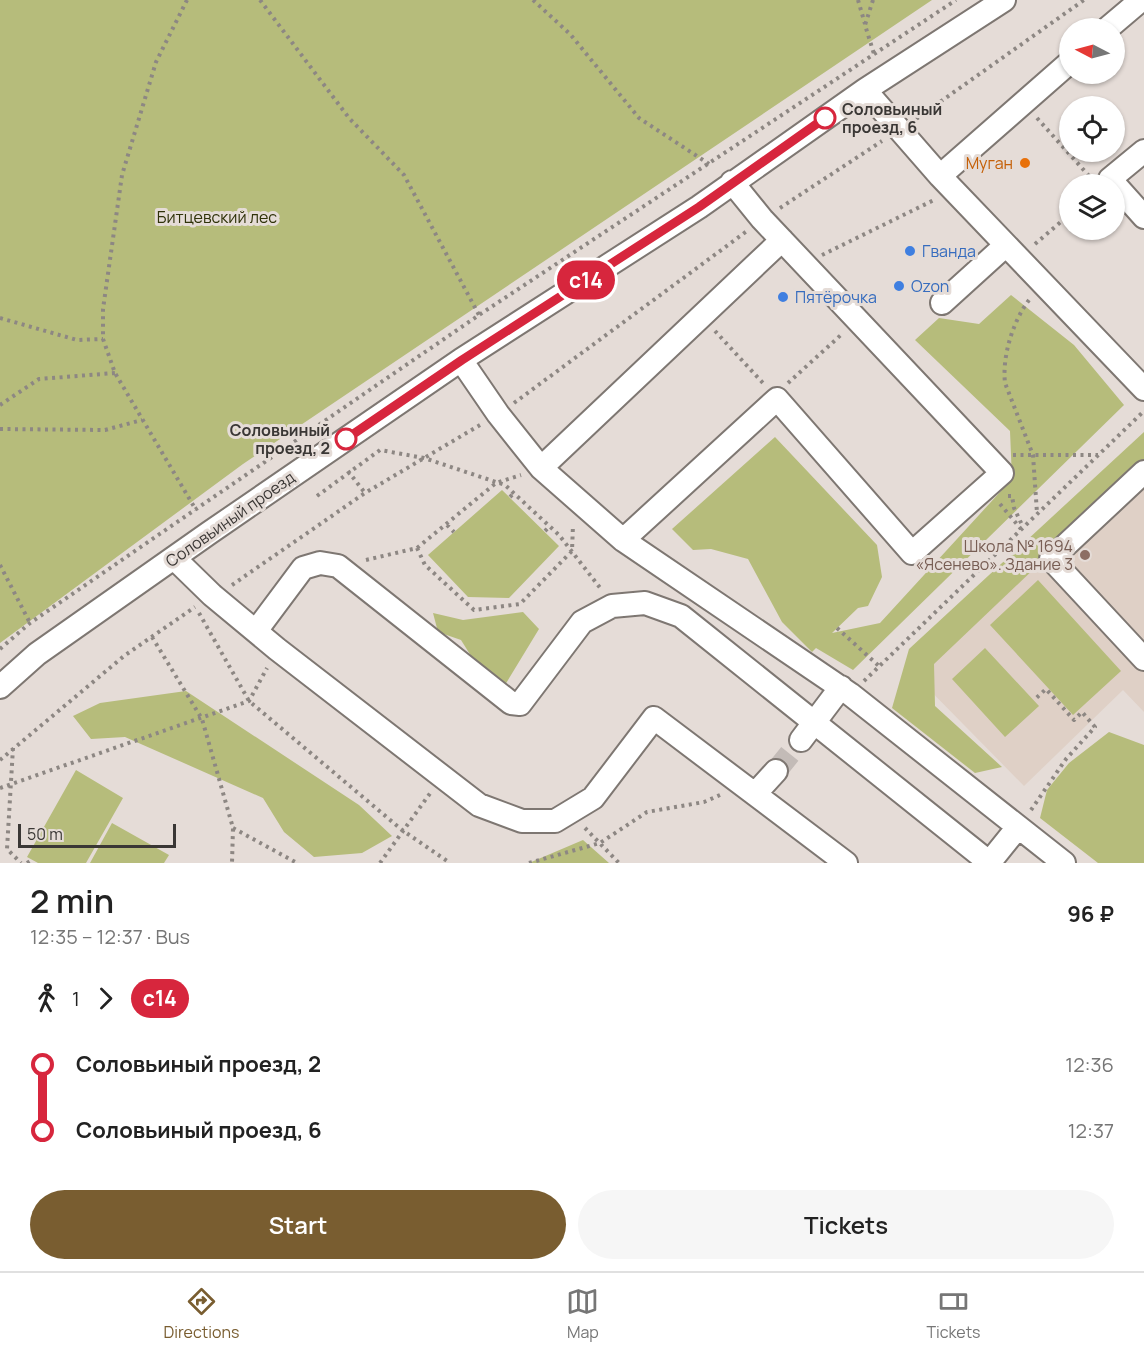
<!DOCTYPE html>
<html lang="en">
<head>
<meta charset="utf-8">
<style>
  :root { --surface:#fff; --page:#f6f6f6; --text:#222; --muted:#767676; --line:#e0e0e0; --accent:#795d30 }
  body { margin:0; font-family:Manrope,sans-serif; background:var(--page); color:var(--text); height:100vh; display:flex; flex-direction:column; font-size:22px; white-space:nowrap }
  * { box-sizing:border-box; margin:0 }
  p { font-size:20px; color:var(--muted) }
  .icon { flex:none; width:33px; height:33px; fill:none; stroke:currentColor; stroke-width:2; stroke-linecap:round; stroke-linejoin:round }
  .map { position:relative; height:863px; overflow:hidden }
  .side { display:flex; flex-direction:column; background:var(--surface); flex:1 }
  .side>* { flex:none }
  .badge { padding:0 12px; border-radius:20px; font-size:21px; line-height:39px }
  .needle { width:39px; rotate:276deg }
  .buttons { position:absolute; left:1059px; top:18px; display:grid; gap:12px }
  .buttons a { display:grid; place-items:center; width:66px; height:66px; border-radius:50%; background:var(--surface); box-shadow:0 2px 4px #0004; font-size:30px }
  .scale { position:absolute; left:18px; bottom:15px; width:158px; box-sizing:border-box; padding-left:6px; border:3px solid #3a3735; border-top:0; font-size:16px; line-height:21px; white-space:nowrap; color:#3a3735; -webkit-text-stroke:4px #e5dcd7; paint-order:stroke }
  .map>.badge { position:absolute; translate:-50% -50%; box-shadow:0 0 0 3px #fff }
  .legs { display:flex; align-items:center; gap:9px; height:66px; padding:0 30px; font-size:20px }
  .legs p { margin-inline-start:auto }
  .summary { display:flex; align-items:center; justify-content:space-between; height:102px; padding:0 30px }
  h1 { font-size:33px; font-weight:600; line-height:45px }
  .action { display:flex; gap:12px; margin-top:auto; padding:12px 30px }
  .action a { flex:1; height:69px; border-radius:36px; background:var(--accent); color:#fff; font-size:24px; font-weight:600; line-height:69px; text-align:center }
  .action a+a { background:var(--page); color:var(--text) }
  ul { padding:0 30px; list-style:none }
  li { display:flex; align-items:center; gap:21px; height:66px; font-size:22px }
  li i { display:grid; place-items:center; width:9px; height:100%; margin:0 8px; background:currentColor }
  li i::after { content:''; width:15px; height:15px; margin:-8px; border:4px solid; border-radius:50%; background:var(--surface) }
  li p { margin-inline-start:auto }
  li:first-child i { background:linear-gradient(#0000 50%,currentColor 0) }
  li:last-child i { background:linear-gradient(currentColor 50%,#0000 0) }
  .dock { display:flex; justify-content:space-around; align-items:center; height:84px; border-top:2px solid var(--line); background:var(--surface); font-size:16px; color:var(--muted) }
  .dock a { display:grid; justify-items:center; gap:3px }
  .dock .current { color:var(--accent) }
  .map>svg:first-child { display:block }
  .built { fill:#dfd0c6 }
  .green { fill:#b6bc7b }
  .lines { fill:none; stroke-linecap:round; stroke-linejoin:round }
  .minor-tunnel { stroke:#c3bbb7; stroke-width:22; stroke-dasharray:22 11; stroke-linecap:butt }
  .minor-casing { stroke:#7e7772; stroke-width:26 }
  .path { stroke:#8d8783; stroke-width:4; stroke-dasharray:3 4.5; stroke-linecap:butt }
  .minor { stroke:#fff; stroke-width:22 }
  .line-1-casing { stroke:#fff; stroke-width:14 }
  .line-1 { stroke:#d7263d; stroke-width:9 }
  .stop-1-dot { fill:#fff; stroke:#d7263d; stroke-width:3 }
  .food-dot { fill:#e8710a; stroke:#e5dcd7; stroke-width:2 }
  .shop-dot { fill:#3f7fe0; stroke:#e5dcd7; stroke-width:2 }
  .education-dot { fill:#8d6e63; stroke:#e5dcd7; stroke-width:2 }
  .labels { text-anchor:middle; stroke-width:6; stroke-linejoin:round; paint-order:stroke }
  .stop-label { font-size:16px; font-weight:bold; fill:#3a3735; stroke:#e5dcd7; text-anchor:start }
  .food-label { font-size:16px; fill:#c56008; stroke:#e5dcd7; text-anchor:end }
  .park-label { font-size:16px; fill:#2f3209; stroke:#e5dcd7 }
  .shop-label { font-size:16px; fill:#366cbe; stroke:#e5dcd7; text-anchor:start }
  .street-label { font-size:16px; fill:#3a3735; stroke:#e5dcd7 }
  .education-label { font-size:16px; fill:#785e54; stroke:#e5dcd7; text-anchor:end }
</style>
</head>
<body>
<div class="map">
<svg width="1144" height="863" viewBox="0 0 1144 863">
  <rect width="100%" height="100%" fill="#e5dcd7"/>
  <!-- built -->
  <path class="built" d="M1144 442V712L1123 690 1024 786 907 667Z"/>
  <!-- green -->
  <path class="green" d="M0 0H932L243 464 0 643Z
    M1011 295 1074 345 1124 405 853 670 816 648 812 652 782 622 748 559 711 549 693 550 672 529 775 437 877 545 882 577 868 606 858 608 832 633 880 623 1012 479 1010 431 915 340 939 318 979 324Z
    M1144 432V464L934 664 935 706 1002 767 975 773 892 708 909 649Z
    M502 490 559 546 509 598 468 597 428 555Z
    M1038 580 1121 671 1073 715 990 625Z
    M523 612 539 629 505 685 471 656 461 640 438 632 433 613 463 620Z
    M985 648 1039 706 1005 737 952 679Z
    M186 691 359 805 392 836 362 853 314 857 284 832 263 798 125 737 91 739 73 716 100 703Z
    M1109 732 1144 745V863H1098L1040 818 1047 790 1069 763Z
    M76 770 123 798 86 863H38L27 857Z
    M112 823 169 855 164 863H90Z
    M583 840 609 863H529Z"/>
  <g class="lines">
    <!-- minor-tunnel -->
    <path class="minor-tunnel" d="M776 771 801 740"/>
    <!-- minor casing -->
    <g class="minor-casing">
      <path id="minor" d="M1108 28 1141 0
        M865 90 940 176 1144 389
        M1144 151 1110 179 1144 217
        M940 176 1070 62
        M942 303 1006 245
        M461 360 498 414 541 468 623 540 850 694 1064 863
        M541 468 782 240
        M1144 472 1051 559 1144 659
        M623 540 777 399 912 553 1002 473 762 219 732 182
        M174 558 212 595 277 649 479 805 522 821H555L593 798 654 718 846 863
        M256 631 303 568 320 563 338 566 511 703 520 704 582 622 612 606 645 603 681 616 990 863
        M0 687 37 654 209 533 461 360 699 207 865 90 1004 0
        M801 740 841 687
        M755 794 776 771
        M989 863 1018 827"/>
    </g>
    <!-- path -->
    <path class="path" d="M187 0 156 62 122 175 103 309V339L115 373 196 510
      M260 0 349 118 404 175 479 315
      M533 0 570 34 639 118 709 164
      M858 0 865 24
      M873 0 865 25 874 54
      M1037 118 1090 177
      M916 119 1084 0
      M780 208 882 141
      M1035 244 1070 214
      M822 255 934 200
      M1029 300C1013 321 1002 356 1005 383L1033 455 1037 513
      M0 318 77 340 103 339
      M715 331 763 383
      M788 383 842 334
      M514 403 747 231
      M0 405 39 379 115 373
      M0 429 105 430 142 420
      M1013 455H1098
      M348 471 365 493
      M317 496 380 450 424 458 505 485 559 535 601 589
      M1008 496H1012L1014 508 1023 527
      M510 497 514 493
      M1000 504 1021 529
      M447 525 454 532
      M545 531 550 526
      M417 548 425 565 474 610 520 604 572 551 573 525
      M366 560 417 548 496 483 521 475
      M0 565 30 623
      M232 585 365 493 480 425
      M199 613 249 701 402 830 450 863
      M837 628 879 666
      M152 637 202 719 233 828 232 863
      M0 649 30 623 479 315 956 0
      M864 681 1144 411
      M13 748 7 849 21 863
      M0 760 124 656 195 607
      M0 788 249 701 267 668
      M1031 810 1066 759 1095 727 1082 712 1074 720 1046 689 1034 700
      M233 828 297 863
      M585 828 619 863
      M27 863 32 860
      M380 863 431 792
      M529 863 600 843 647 812 704 802 720 795"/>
    <!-- minor -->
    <use href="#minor" class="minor"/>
  </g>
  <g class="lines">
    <!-- line-1 casing -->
    <g class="line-1-casing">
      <path id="line-1" d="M346 439 462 360 699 207 825 118"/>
    </g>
    <!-- line-1 -->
    <use href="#line-1" class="line-1"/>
  </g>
  <!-- markers -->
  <g class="stop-1-dot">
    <circle cx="825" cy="118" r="10"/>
    <circle cx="346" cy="439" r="10"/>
  </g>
  <circle class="food-dot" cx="1025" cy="163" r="6"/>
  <g class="shop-dot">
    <circle cx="910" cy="251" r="6"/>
    <circle cx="899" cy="286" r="6"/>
    <circle cx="783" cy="297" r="6"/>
  </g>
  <circle class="education-dot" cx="1085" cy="555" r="6"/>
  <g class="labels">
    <!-- stop labels -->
    <g class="stop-label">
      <text x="842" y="115">Соловьиный<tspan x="842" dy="18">проезд, 6</tspan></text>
      <text x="330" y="436" text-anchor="end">Соловьиный<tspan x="330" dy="18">проезд, 2</tspan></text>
    </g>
    <!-- food labels -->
    <g class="food-label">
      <text x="1013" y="169">Муган</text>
    </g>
    <!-- park labels -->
    <g class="park-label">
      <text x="217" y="223">Битцевский лес</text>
    </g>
    <!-- shop labels -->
    <g class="shop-label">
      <text x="922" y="257">Гванда</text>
      <text x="911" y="292">Ozon</text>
      <text x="795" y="303">Пятёрочка</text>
    </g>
    <!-- street labels -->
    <g class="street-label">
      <text transform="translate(230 519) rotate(-35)" y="6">Соловьиный проезд</text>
    </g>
    <!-- education labels -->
    <g class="education-label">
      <text x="1073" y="552">Школа № 1694<tspan x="1073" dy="18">«Ясенево». Здание 3</tspan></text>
    </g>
  </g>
</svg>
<div class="buttons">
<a><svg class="needle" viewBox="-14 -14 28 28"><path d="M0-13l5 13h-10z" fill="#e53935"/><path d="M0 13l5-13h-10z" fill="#767676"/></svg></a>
<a><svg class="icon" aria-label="locate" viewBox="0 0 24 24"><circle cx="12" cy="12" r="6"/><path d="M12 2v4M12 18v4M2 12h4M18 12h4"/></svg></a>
<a><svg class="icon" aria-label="layers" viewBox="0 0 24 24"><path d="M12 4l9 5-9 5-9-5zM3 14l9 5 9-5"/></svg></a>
</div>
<div class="scale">50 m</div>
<b class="badge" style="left:586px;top:280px;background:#d7263d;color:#fff">с14</b>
</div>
<section class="side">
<div class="summary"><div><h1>2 min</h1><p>12:35 – 12:37 · Bus</p></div><b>96 ₽</b></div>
<div class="legs"><svg class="icon" aria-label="walk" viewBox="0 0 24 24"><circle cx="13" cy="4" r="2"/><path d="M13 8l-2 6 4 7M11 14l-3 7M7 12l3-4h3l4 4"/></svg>1<svg class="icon" aria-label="forward" viewBox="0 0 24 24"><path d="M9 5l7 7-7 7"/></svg><b class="badge" style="background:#d7263d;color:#fff">с14</b></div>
<ul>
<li><i style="color:#d7263d"></i><b>Соловьиный проезд, 2</b><p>12:36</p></li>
<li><i style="color:#d7263d"></i><b>Соловьиный проезд, 6</b><p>12:37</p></li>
</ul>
<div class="action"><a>Start</a><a>Tickets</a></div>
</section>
<nav class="dock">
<a class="current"><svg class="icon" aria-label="directions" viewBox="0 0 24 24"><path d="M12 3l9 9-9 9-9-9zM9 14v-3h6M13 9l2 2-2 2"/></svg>Directions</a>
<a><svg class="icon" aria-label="map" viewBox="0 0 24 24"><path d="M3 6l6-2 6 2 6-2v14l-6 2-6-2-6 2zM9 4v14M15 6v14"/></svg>Map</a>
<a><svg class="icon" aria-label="tickets" viewBox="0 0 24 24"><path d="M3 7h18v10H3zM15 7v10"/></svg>Tickets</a>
</nav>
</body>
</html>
